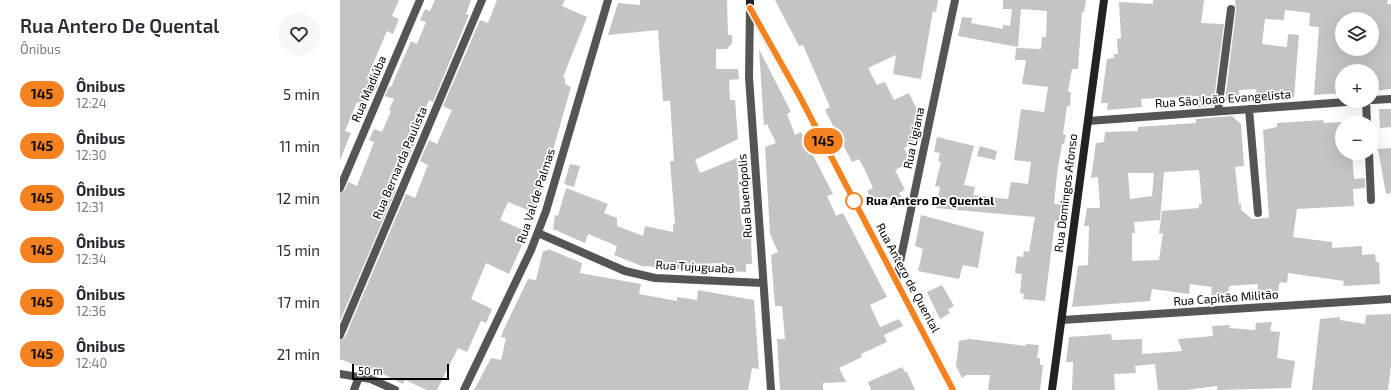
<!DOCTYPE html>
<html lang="pt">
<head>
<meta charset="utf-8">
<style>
  :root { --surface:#fff; --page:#f7f7f7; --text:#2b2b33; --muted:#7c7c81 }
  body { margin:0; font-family:"Exo 2",sans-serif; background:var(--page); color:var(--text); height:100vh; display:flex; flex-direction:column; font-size:15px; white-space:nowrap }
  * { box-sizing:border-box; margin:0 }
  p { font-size:13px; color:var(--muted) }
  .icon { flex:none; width:22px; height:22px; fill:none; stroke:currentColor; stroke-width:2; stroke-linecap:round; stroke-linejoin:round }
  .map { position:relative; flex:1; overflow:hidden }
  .panel { display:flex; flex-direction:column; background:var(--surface); width:340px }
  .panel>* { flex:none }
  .badge { padding:0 8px; border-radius:13px; font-size:14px; line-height:26px }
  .buttons { position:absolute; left:995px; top:12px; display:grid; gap:8px }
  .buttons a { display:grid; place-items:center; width:44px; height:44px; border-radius:50%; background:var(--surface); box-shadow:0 4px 16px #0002; font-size:20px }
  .scale { position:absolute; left:12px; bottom:10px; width:97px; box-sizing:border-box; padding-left:4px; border:2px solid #000; border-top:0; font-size:11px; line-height:14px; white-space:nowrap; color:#000; -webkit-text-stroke:3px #fff; paint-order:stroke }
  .map>.badge { position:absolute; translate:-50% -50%; box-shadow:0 0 0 2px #fff }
  .round { display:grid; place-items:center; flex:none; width:42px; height:42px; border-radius:21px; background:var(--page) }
  .summary { display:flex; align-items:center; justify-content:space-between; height:68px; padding:0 20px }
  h1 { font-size:19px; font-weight:600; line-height:30px }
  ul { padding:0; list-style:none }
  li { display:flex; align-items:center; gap:12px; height:52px; padding:0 20px }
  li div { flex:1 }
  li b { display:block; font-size:15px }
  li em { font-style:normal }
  li .badge { min-width:44px; font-weight:700; text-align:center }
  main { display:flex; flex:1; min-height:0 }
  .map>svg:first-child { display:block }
  .building { fill:#c4c4c4; fill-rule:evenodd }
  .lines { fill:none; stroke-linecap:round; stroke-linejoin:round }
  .lane { stroke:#555; stroke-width:8 }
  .street { stroke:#555; stroke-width:8 }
  .secondary { stroke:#222; stroke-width:8 }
  .line-casing { stroke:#fff; stroke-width:9 }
  .line { stroke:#f58220; stroke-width:6 }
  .stop-dot { fill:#fff; stroke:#f58220; stroke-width:2 }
  .labels { text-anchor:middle; stroke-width:3.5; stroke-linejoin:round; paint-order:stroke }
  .street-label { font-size:12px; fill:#000; stroke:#fff }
  .stop-label { font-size:12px; font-weight:bold; fill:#000; stroke:#fff; text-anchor:start }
</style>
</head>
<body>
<main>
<section class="panel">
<div class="summary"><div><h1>Rua Antero De Quental</h1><p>Ônibus</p></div><a class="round"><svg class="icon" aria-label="heart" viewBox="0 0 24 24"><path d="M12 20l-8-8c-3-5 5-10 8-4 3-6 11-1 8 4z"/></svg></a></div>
<ul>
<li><span class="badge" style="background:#f58220;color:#111">145</span><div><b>Ônibus</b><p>12:24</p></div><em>5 min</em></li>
<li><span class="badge" style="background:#f58220;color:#111">145</span><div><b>Ônibus</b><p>12:30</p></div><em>11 min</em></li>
<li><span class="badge" style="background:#f58220;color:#111">145</span><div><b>Ônibus</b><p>12:31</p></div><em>12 min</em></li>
<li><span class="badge" style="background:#f58220;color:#111">145</span><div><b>Ônibus</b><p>12:34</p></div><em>15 min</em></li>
<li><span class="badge" style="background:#f58220;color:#111">145</span><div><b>Ônibus</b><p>12:36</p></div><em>17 min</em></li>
<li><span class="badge" style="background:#f58220;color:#111">145</span><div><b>Ônibus</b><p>12:40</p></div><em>21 min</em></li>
</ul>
</section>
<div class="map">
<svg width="1051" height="390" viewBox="0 0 1051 390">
  <rect width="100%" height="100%" fill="#fff"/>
  <!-- building -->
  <path class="building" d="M0 0H59L52 16 59 19 53 34 47 31 27 78 39 82 35 91 30 89 23 105 17 102 5 131 11 133 0 160Z
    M95 0H131L126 14 129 15 93 102 89 100 74 134 78 136 69 157 65 156 52 189 56 190 0 321V193L5 190 8 182 17 186 34 142 29 140 34 129 42 132 51 111 49 110 54 99 45 96 49 87H51L71 41 77 44 86 22 80 20 85 9 90 11Z
    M157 0H225L222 6 247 17 223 77 225 78V84L231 87 195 213 168 202 160 220 188 232 181 245H182L169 274 146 263 131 299 152 309 146 323 141 321 127 352 118 348 97 390H87L65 380 63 384 37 371 27 370 0 359V340L5 337 66 194 75 198 88 165 80 161 89 140 97 144 112 110 103 106 140 20 148 23Z
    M300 0H387L388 35H392V43L387 49H376V69H398L399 79 389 80 390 100H395L398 139 355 160 360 173 397 158 401 219 402 225 410 224 411 239 412 264H406V272L387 271V264L383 263 355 264 356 270 304 266V267L274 255 277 247 270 243 248 234 245 243 213 229 215 215 218 216 226 188 268 204 264 213 277 218V226L303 236 305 226 333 232V224H335L330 161H334L330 101H323L318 30 268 35 278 3 300 5Z
    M435 0H598L596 12 593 11 581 79 553 74 556 55 528 68 537 85 545 82 554 100 569 93 579 114H581L578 131 573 133 575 137 572 138 574 143 564 148 571 162 555 170 565 190 559 193 565 202 554 208 550 198 535 206 527 191 533 188 525 170 519 159 512 162 485 110 490 107 463 45 459 46Z
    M663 0H746L744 12H742L738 69H732L728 92H731L730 106H727L723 134 726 135 724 144H722L717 174 714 204 724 205 722 221H715L705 301 683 299 684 294 680 293 682 274 675 273 677 256 683 257 684 251 689 252 695 217 596 208 600 187 595 186 601 162 598 161 600 153 594 152 597 137 634 146 624 185 635 187 633 195 668 199 671 182 688 184 691 162 674 160 681 109 704 112 708 87 682 84 686 60H675L676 48 701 49 702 37H706L707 11 681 9 678 47 618 36 622 17 632 18 631 23 663 29V25L670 26 672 9H663Z
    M813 0H864L861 23 884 24 873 106 857 107 859 96 801 99 802 107 767 110 768 103H761L767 59 774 58V54H778L777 39 781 38 779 2 813 4Z
    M895 0H1048L1047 4H1051V89L1032 91V71H1002V93L974 95 979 27 969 26 970 13 945 10 944 20 925 19 922 44 947 47 948 34 959 35 954 97 917 99 916 89 899 90 900 100 885 101 896 10ZM1002 19H1032V49H1002Z
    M419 49 451 112 447 114 455 135 461 132 493 194 487 196 496 216 503 213 547 297 530 305 540 327 559 319 563 326 544 335 547 342 521 354 522 357 499 368 506 382 483 383V390H440L437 339H445L442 306H435L431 255 438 252 430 234 425 147 436 143 427 124 424 126Z
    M1039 109H1051V127L1040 128Z
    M892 116 901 124 904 166 895 167 899 204 901 203V210L912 219 929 218 923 130 937 127V123L983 120 984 123 1002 122V153H1012L1014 179 1025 178V188L1013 189 1014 206 957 209 953 237 992 242V248L1022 246V255L1035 254 1036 262H1039L1040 284 1003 286 1004 281 948 273 947 283 941 282 939 284 938 291 917 292 918 284 889 286 888 295 871 296 872 287 850 284 849 294 812 289 810 301 732 307 738 266 748 265 749 226H744L747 208H760L758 177 751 178 756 143 764 142 765 132 798 131V127L856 123V119ZM859 170 862 204H859V208L822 211 819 234 823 233 819 260 792 261V233H795L794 222 820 220 824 172ZM788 173H814L812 196 790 199Z
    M640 146 657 151 655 160 637 156Z
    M1051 148V193L1046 194 1038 149Z
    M230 164 240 166 234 187 224 184Z
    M581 215 644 232 638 268 623 265 619 279 578 271 583 249 575 246Z
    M208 249 242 263 240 273 301 284 299 294 337 301V297L357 300 358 290 414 300 419 369 412 368 408 390H134L151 358 161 360 166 338 161 337 163 331 188 279 196 280 203 251H207Z
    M602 285 614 306 608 309 610 313 600 319 587 292Z
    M1051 314V365L1048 390H972L980 319 1000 317V320L1025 324 1026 315Z
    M932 322 930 331 940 332 937 358 955 361 951 388 877 390V386L846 390H818L815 364 795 366 796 373 774 374 775 390H732L733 362H726L729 337 771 334 772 340 802 339V354L842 351 838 339 873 336 872 326 890 325 889 328 915 330 916 323Z
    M630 339 685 346 686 344 699 345 697 358H700V365H703L700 390H648L650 375H626L622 378 616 366 619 341Z
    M562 367 565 372H567L575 390H531L528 382Z"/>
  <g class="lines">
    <!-- lane -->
    <path class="lane" d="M878 111 891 9"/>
    <!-- street -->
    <path class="street" d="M410 9 409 77 431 390
      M1032 100 1051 99
      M1026 101 1027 123
      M909 109 918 213
      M748 121 1020 101
      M1029 153 1031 200
      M0 188 80 0
      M198 233 285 271 315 278 423 283
      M556 281 615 0
      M722 320 1051 299
      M0 335 142 0
      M0 374 31 379 55 390
      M14 390 19 377
      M124 390 191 250 206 211 268 0"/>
    <!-- secondary -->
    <path class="secondary" d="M410 0V9L459 95 613 390
      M712 390 764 0"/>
  </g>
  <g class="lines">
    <!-- line casing -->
    <g class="line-casing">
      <path id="line" d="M410 8 459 95 613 390"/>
    </g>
    <!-- line -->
    <use href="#line" class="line"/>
  </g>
  <!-- markers -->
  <circle class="stop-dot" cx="514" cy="201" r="8"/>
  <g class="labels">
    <!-- street labels -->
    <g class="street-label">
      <text transform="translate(29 89) rotate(-67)" y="4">Rua Madiúba</text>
      <text transform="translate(883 99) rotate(-4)" y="4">Rua São João Evangelista</text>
      <text transform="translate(574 138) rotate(-78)" y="4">Rua Ligiana</text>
      <text transform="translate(60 163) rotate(-67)" y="4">Rua Bernarda Paulista</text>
      <text transform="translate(726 193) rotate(-83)" y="4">Rua Domingos Afonso</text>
      <text transform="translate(196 196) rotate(-72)" y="4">Rua Val de Palmas</text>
      <text transform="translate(405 196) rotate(-94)" y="4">Rua Buenópolis</text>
      <text transform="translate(355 267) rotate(3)" y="4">Rua Tujuguaba</text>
      <text transform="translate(568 278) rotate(62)" y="4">Rua Antero de Quental</text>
      <text transform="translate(886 298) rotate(-4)" y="4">Rua Capitão Militão</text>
    </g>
    <!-- stop labels -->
    <g class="stop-label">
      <text x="526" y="205">Rua Antero De Quental</text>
    </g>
  </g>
</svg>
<div class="buttons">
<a><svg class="icon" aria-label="layers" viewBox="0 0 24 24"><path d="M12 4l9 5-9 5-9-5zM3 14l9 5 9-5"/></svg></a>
<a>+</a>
<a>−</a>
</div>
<div class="scale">50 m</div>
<b class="badge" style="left:483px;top:141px;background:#f58220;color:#111">145</b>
</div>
</main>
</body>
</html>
